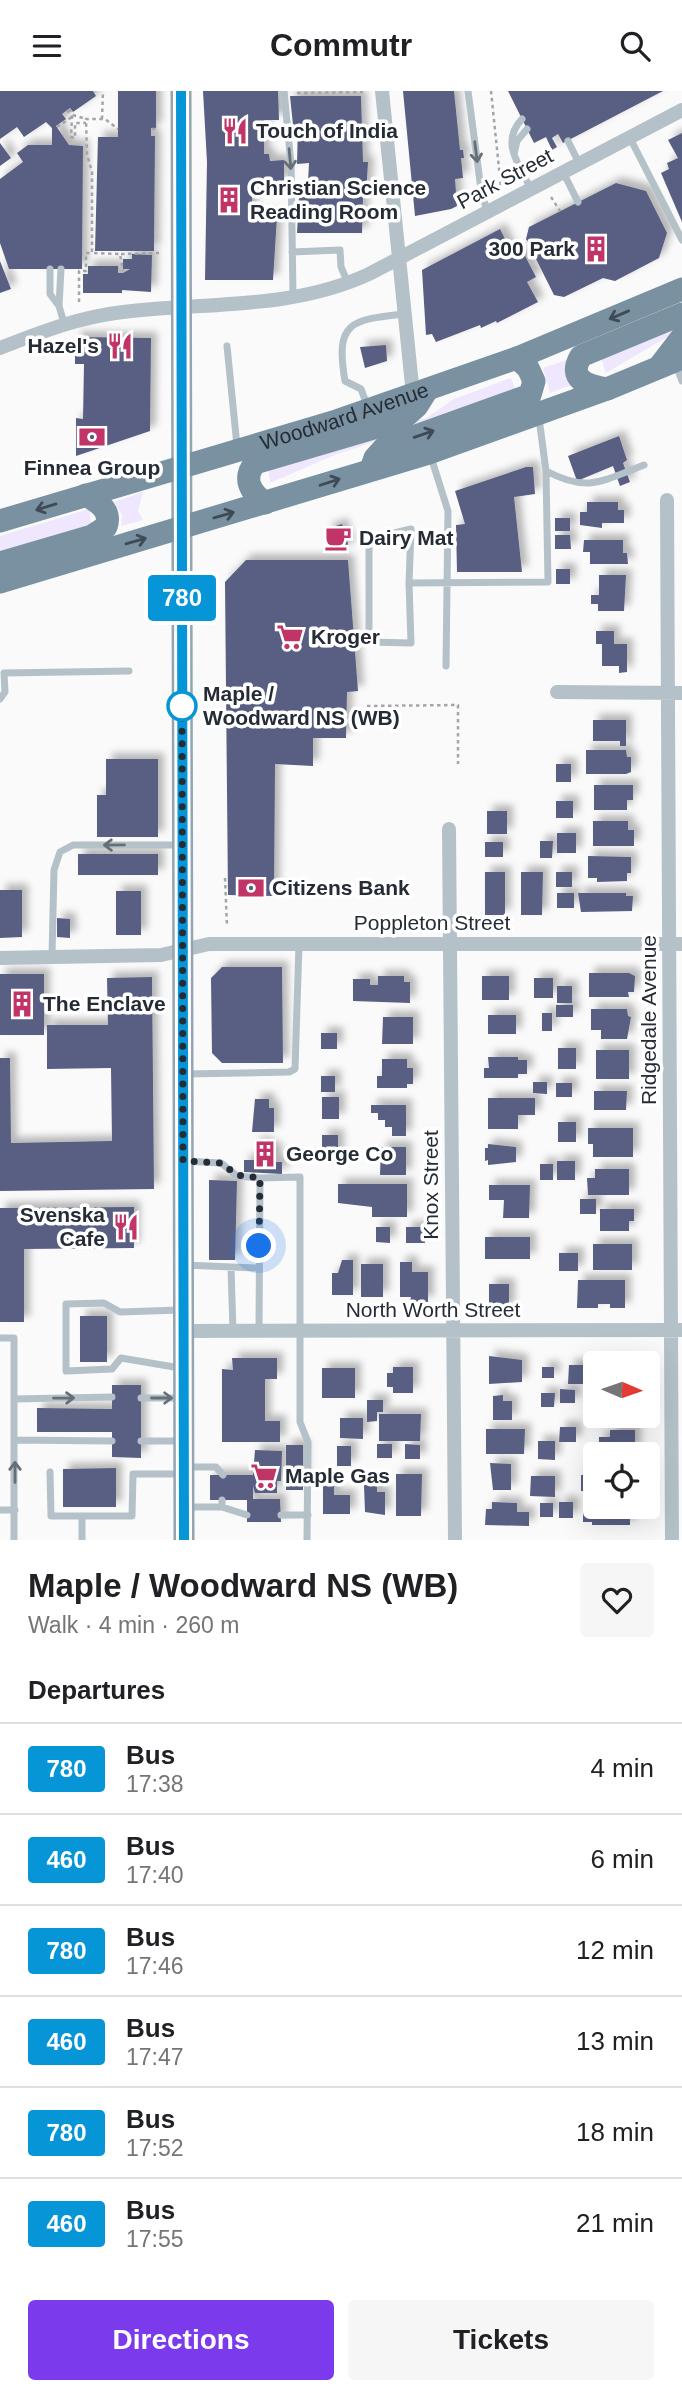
<!DOCTYPE html>
<html lang="en">
<head>
<meta charset="utf-8">
<style>
  :root { --surface:#fff; --page:#f6f6f6; --text:#202124; --muted:#757577; --line:#e0e0e0; --accent:#7c3aed }
  body { margin:0; font-family:Helvetica,sans-serif; background:var(--page); color:var(--text); height:100vh; display:flex; flex-direction:column; font-size:26px; white-space:nowrap }
  * { box-sizing:border-box; margin:0 }
  p { font-size:23px; color:var(--muted) }
  .icon { flex:none; width:38px; height:38px; fill:none; stroke:currentColor; stroke-width:2; stroke-linecap:round; stroke-linejoin:round }
  .map { position:relative; height:1449px; overflow:hidden }
  .details { display:flex; flex-direction:column; background:var(--surface); flex:1 }
  .details>* { flex:none }
  .badge { padding:0 14px; border-radius:5px; font-size:24px; line-height:46px }
  .needle { width:46px; rotate:92deg }
  .controls { position:absolute; left:583px; top:1260px; display:grid; gap:14px }
  .controls a { display:grid; place-items:center; width:77px; height:77px; border-radius:7px; background:var(--surface); box-shadow:0 7px 28px #0002; font-size:35px }
  .you { position:absolute; width:35px; height:35px; margin:-18px; border:5px solid #fff; border-radius:50%; background:#1a73e8; box-shadow:0 0 0 10px #1a73e833 }
  .map>.badge { position:absolute; translate:-50% -50%; box-shadow:0 0 0 4px #fff }
  h2 { padding:0 28px; font-size:26px; line-height:63px }
  .round { display:grid; place-items:center; flex:none; width:74px; height:74px; border-radius:7px; background:var(--page) }
  .overview { display:flex; align-items:center; justify-content:space-between; height:119px; padding:0 28px }
  h1 { font-size:33px; font-weight:700; line-height:52px }
  .primary-button { display:flex; gap:14px; margin-top:auto; padding:14px 28px }
  .primary-button a { flex:1; height:80px; border-radius:7px; background:var(--accent); color:#fff; font-size:28px; font-weight:700; line-height:80px; text-align:center }
  .primary-button a+a { background:var(--page); color:var(--text) }
  ul { padding:0; list-style:none }
  li { display:flex; align-items:center; gap:21px; height:91px; padding:0 28px; border-top:2px solid var(--line) }
  li div { flex:1 }
  li b { display:block; font-size:26px }
  li em { font-style:normal }
  li .badge { min-width:77px; font-weight:700; text-align:center }
  header { display:flex; justify-content:space-between; align-items:center; height:91px; padding:0 28px; background:var(--surface); font-size:32px; font-weight:700 }
  .map>svg:first-child { display:block }
  .green { fill:#eee7fd }
  .building { fill:#595e83; filter:url(#shadow) }
  .lines { fill:none; stroke-linecap:round; stroke-linejoin:round }
  .path { stroke:#a2a5a9; stroke-width:2.5; stroke-dasharray:3.5 3.5; stroke-linecap:butt }
  .lane { stroke:#b4c1c9; stroke-width:7 }
  .street { stroke:#b4c1c9; stroke-width:14 }
  .secondary { stroke:#92a5b1; stroke-width:21 }
  .primary { stroke:#7991a0; stroke-width:23 }
  .oneway { stroke:#656f78 }
  .oneway2 { stroke:#3e4a56 }
  .line-casing { stroke:#fff; stroke-width:16 }
  .line { stroke:#0696d7; stroke-width:10 }
  .walk { stroke:#252c36; stroke-width:7; stroke-dasharray:0 12.6 }
  .stop-dot { fill:#fff; stroke:#0696d7; stroke-width:3.5 }
  .labels { text-anchor:middle; stroke-width:7; stroke-linejoin:round; paint-order:stroke }
  .poi-label { font-size:21px; font-weight:bold; fill:#252c36; stroke:#fff; text-anchor:start }
  .street-label { font-size:21px; fill:#252c36; stroke:#fff }
  .stop-label { font-size:21px; font-weight:bold; fill:#252c36; stroke:#fff; text-anchor:start }
</style>
</head>
<body>
<header><svg class="icon" aria-label="menu" viewBox="0 0 24 24"><path d="M4 6h16M4 12h16M4 18h16"/></svg>Commutr<svg class="icon" aria-label="search" viewBox="0 0 24 24"><circle cx="10" cy="10" r="6"/><path d="M15 15l6 6"/></svg></header>
<div class="map">
<svg width="682" height="1449" viewBox="0 0 682 1449">
  <defs>
    <filter id="shadow"><feDropShadow dx="6" dy="-6" stdDeviation="3.5" flood-color="#0004"/></filter>
  </defs>
  <rect width="100%" height="100%" fill="#fafafa"/>
  <!-- green -->
  <path class="green" d="M682 230 677 240 606 282 600 264Z
    M567 269 574 293 550 302 543 277Z
    M511 287 517 304 337 363 270 392 268 373 426 327 454 308Z
    M143 401 138 420 143 429 121 435 122 424 114 411Z
    M89 418 92 436 0 463V445Z"/>
  <!-- building -->
  <path class="building" d="M0 0H93L96 5 73 21 70 17 62 23 66 28 56 35 69 54 83 55 82 178H9L0 152V88L23 71 17 62 28 54H52V37L46 31 24 46 17 36 0 48Z
    M118 0H156V37H151V45H155L154 160H95L98 46H118Z
    M203 0H278L279 29H264V63H269L270 70 284 69V93H252V125H277L273 189H205L207 71Z
    M403 0H454L460 59H463L464 67H461L463 87 455 88 457 115 451 118 415 125Z
    M508 0H663L563 52 558 43 552 47 557 56 552 59 546 46 534 52Z
    M290 5H361L363 71H368L366 104 363 105 362 142H297L299 106 325 105V92H308L309 72 297 73 298 34H293Z
    M682 42V131L661 82 669 78 667 72 678 67 668 49Z
    M0 52 11 67 0 75Z
    M616 92 646 100 667 142 659 167 615 190 603 187 564 206 554 204 526 148 529 136Z
    M500 138 513 164 522 159 536 186 527 191 538 211 497 232 496 230 481 237 480 234 436 251 432 243 426 244 422 179Z
    M132 163 152 164 151 201 122 199V202H83V183H88V175H118V182H123L130 178H123V168H132Z
    M0 170 11 198 0 202Z
    M75 246 151 247 150 340 76 365V327L83 328 84 273H75Z
    M386 254 387 270 365 277 360 256Z
    M619 345 627 369 623 372 630 391 620 395 613 375 577 390 568 365Z
    M526 376H533L535 403 514 406 522 481H457L456 434 465 433 455 400Z
    M587 411H618V419H624V432H602V437L580 434V421H587Z
    M555 427H570V440H555Z
    M342 433 349 456 334 462 326 438Z
    M555 444H570L571 458H555Z
    M584 449H623V462H627L628 473H590V461H583Z
    M246 469H348L358 600 347 601 346 647H313V675L275 673 274 805 228 804 225 491Z
    M556 478H570V493H556Z
    M599 484H626L624 520H598V513H591V504H599Z
    M596 540H614V553H627V581L619 582V575H602V553H596Z
    M593 629H626V655H620V650H593Z
    M586 659H626L627 666H631V681L626 683H586Z
    M106 668H158V746H97V704H106Z
    M556 673H571V691H556Z
    M594 694H633V709H627V719H594Z
    M556 710H573V727H556Z
    M487 720H507V743H487Z
    M593 730H628V739H634V755H593Z
    M557 742H576V762H557Z
    M540 750H553L552 767H540Z
    M485 751H503V766H485Z
    M78 763H158V784H78Z
    M588 765 631 766V782H627V790L597 791V787H588Z
    M485 781H505V824H485Z
    M521 781H543L542 824H521Z
    M556 781H572V796H556Z
    M0 799H22V846L0 847Z
    M116 800H141V844H116Z
    M557 802H574V817H557Z
    M578 802H626V805H633L632 820 581 821Z
    M57 827 70 828V847L57 846Z
    M222 876H282L283 972H222L212 962 211 887Z
    M589 882H629L635 885 634 901H628L629 906H589Z
    M0 883H44V944H0Z
    M378 885H404V891H410V912L353 910V888H370V894H378Z
    M482 885H509V909H482Z
    M152 886 154 1098 0 1100V967H10L11 1052 112 1050 111 977 47 978V934H108L107 887Z
    M534 887H553V907H534Z
    M557 895H572V912H557Z
    M556 914H573V926H556Z
    M591 918H627L628 925 631 926 627 948H601V939H591Z
    M542 922H552V940H542Z
    M488 924H516V943H488Z
    M383 926H413V953H382Z
    M321 942H337V958H321Z
    M558 957H576V978H558Z
    M596 959H629V988H596Z
    M488 966H518V969H527V983H518V987H484V977H489Z
    M382 968H407V977H413V993H407V997H377V985H382Z
    M321 985H335V1001H321Z
    M533 991H547V1003L533 1002Z
    M556 992H572V1006H556Z
    M594 1000H627L626 1019H594Z
    M322 1006H339V1028H322Z
    M488 1007H535V1024H518V1038H488Z
    M255 1008H269V1017H274V1041H252Z
    M371 1014H406V1045H392V1036H385V1029H378V1022H371Z
    M558 1031H576V1051H558Z
    M588 1037H633V1066H593V1053H588Z
    M322 1044H338V1069H322Z
    M254 1052H267V1057H276V1071H282V1083L244 1081V1069H254Z
    M488 1053 516 1056V1071L488 1074V1069L485 1070V1057H488Z
    M381 1056H406V1084H380Z
    M557 1070H575V1089H557Z
    M540 1073H553V1089H540Z
    M595 1078H629V1104H588L587 1087H595Z
    M209 1089 237 1090 235 1169H209Z
    M338 1093H407V1126H372V1116L338 1112Z
    M489 1094H530L529 1127H503L504 1109H489Z
    M580 1108H596V1123H580Z
    M134 1116V1157L24 1158V1231H0V1117Z
    M600 1118H634V1130H629V1140H600Z
    M376 1136H390V1152L376 1151Z
    M406 1136H425V1152H406Z
    M485 1146H530V1168H485Z
    M593 1153H632V1179H593Z
    M559 1162H578V1180H559Z
    M342 1169H353V1204H332V1182H338Z
    M400 1171H412V1181H428V1211H410L411 1206H400Z
    M361 1173H383V1206H361Z
    M578 1189H625V1217H610V1213H598V1217H577Z
    M489 1193H509V1218H489Z
    M80 1225H107V1271H80Z
    M489 1265 522 1269V1291L489 1293Z
    M232 1267H277V1288H265V1330H280V1351H222V1278L233 1279Z
    M569 1274H584V1293H568Z
    M393 1276H413V1302H393V1296H387V1282H393Z
    M542 1276H554V1287H542Z
    M322 1277H355V1307H322Z
    M112 1294H141V1367L112 1366V1341H37V1317L112 1318Z
    M560 1298 575 1299V1312H560Z
    M541 1302H555L554 1316H541Z
    M503 1304V1310H512V1329H493V1305Z
    M367 1309H383V1321H377V1330L367 1331Z
    M379 1323H421L420 1350H379Z
    M340 1327H363V1348L340 1347Z
    M560 1336H576V1351H559Z
    M486 1338H525L524 1363H486Z
    M610 1339H635V1361L599 1363V1346H610Z
    M538 1350H555V1369L538 1368Z
    M377 1353H392V1367H377Z
    M405 1353 420 1354V1368H405Z
    M286 1354H303V1399H286Z
    M337 1355H351V1375H337Z
    M255 1359 282 1360 281 1390H277V1402H255L253 1395V1408H280L281 1431H247V1409H210V1384H253Z
    M490 1372 511 1373V1399H493Z
    M116 1377V1416H63V1378Z
    M396 1383H422L421 1425H396Z
    M581 1384H595V1400H581Z
    M531 1385H555V1406L530 1405Z
    M323 1394H334V1404H350V1423H323Z
    M364 1394H377V1401H385V1424L365 1421Z
    M492 1411 517 1412V1421H529V1435L485 1434 486 1418H492Z
    M559 1411H573V1427H559Z
    M540 1412H553V1426H540Z
    M630 1416V1434H592V1431H583V1417Z"/>
  <g class="lines">
    <!-- path -->
    <path class="path" d="M491 0 501 97
      M297 2 363 1
      M69 18 73 24 86 28
      M67 19 72 26 71 46 75 47V32H86
      M102 28 103 0
      M57 36 72 26
      M152 38H159
      M551 106 560 120
      M94 162 120 163 123 180
      M121 163 159 162
      M79 211V180H86V162H92V81L87 63 86 28H105L118 38
      M367 615 458 614V673
      M225 787 227 835"/>
    <!-- lane -->
    <path class="lane" d="M284 0 291 73 293 205
      M468 0 482 106 488 120
      M522 28C500 51 519 74 531 98
      M630 47 682 149
      M568 50 579 72
      M514 63 517 50 527 38
      M563 81 578 111
      M292 161 340 159 341 176 348 192
      M50 178V203L59 215
      M61 178 59 215 64 232
      M227 255 237 355
      M676 274 682 290
      M367 314 361 298 345 290C335 231 350 229 404 223
      M431 366 448 420 446 575
      M546 380C588 402 602 390 644 374
      M409 492 411 438 369 448V551L411 552 409 492 548 491 546 380 539 327
      M0 608 5 601 4 582 129 580
      M52 865 54 779 60 761 73 754H178
      M187 983 289 981 295 978 299 853
      M184 1070 221 1072 237 1085 260 1087 259 1240
      M260 1087 300 1086V1331L308 1351 307 1449
      M184 1174 258 1177
      M231 1177 233 1240
      M0 1247H14V1449
      M180 1277 121 1267 112 1278 66 1280V1213L104 1212 120 1221 180 1219
      M141 1307H182
      M15 1308 112 1306
      M15 1349 112 1350
      M141 1350H182
      M187 1376H216L223 1384
      M50 1381 51 1425H132L133 1383H182
      M188 1416H222V1409
      M222 1416 247 1424
      M0 1419H15
      M281 1424H308
      M82 1425V1449"/>
    <!-- street -->
    <path class="street" d="M382 0 413 304
      M0 257C41 241 79 226 123 221 206 211 292 219 369 183L682 19
      M667 409 672 1449
      M557 601 682 602
      M449 738 455 1449
      M0 867 161 864 209 853H682
      M184 1240 682 1239"/>
    <!-- secondary -->
    <path class="secondary" d="M181 0 184 1449"/>
    <!-- primary -->
    <g class="primary">
      <path d="M659 276 682 246"/>
      <path d="M607 298C587 295 567 288 581 265L682 223"/>
      <path d="M371 378 375 367 385 356 530 304 534 290 528 277 517 267"/>
      <path d="M265 412C251 402 242 388 255 372L401 329 417 315 427 299"/>
      <path id="s1" d="M0 430 333 331 517 267 682 198"/>
      <path d="M0 472 92 445 106 436C112 419 99 412 86 404"/>
      <path d="M0 491 429 362 607 298 682 267"/>
    </g>
  </g>
  <!-- one-way arrows -->
  <defs><path id="oneway-shaft" d="M-6 0H5M1.5-3L5.5 0L1.5 3" fill="none" stroke-width="1.6" stroke-linecap="round" stroke-linejoin="round" transform="scale(1.75)"/></defs>
  <g class="oneway">
    <use href="#oneway-shaft" transform="translate(476 61) rotate(83)"/>
    <use href="#oneway-shaft" transform="translate(290 68) rotate(85)"/>
    <use href="#oneway-shaft" transform="translate(114 754) rotate(179)"/>
    <use href="#oneway-shaft" transform="translate(64 1307) rotate(-1)"/>
    <use href="#oneway-shaft" transform="translate(162 1307)"/>
    <use href="#oneway-shaft" transform="translate(15 1381) rotate(-90)"/>
  </g>
  <g class="oneway2">
    <use href="#oneway-shaft" transform="translate(619 224) rotate(157)"/>
    <use href="#oneway-shaft" transform="translate(424 343) rotate(-19)"/>
    <use href="#oneway-shaft" transform="translate(330 391) rotate(-18)"/>
    <use href="#oneway-shaft" transform="translate(46 416) rotate(163)"/>
    <use href="#oneway-shaft" transform="translate(224 424) rotate(-16)"/>
    <use href="#oneway-shaft" transform="translate(136 450) rotate(-16)"/>
  </g>
  <g class="lines">
    <!-- line casing -->
    <g class="line-casing">
      <path id="line" d="M181 0 184 1449"/>
    </g>
    <!-- line -->
    <use href="#line" class="line"/>
    <!-- walk -->
    <path class="walk" d="M182 615 183 1070 221 1072 237 1084 260 1087 259 1155"/>
  </g>
  <!-- icons -->
  <defs>
    <g id="restaurant-bare" transform="scale(2.1)"><path d="M-5-6h1v4h1v-4h1v4h1v-4h1v5L-1.5 .5V6h-2V.5L-5-1ZM5-6V6H3V1.5H1.5Q1.5-4 5-6Z" fill="#c13467" stroke="#fff" stroke-width="2.5" paint-order="stroke"/></g>
    <g id="building-bare" transform="scale(2.1)"><path d="M-4-6H4V6H1V3H-1V6H-4ZM-2.5-4.3h1.7v1.8h-1.7ZM.8-4.3h1.7v1.8H.8ZM-2.5-1h1.7V.8h-1.7ZM.8-1h1.7V.8H.8Z" fill="#c13467" stroke="#fff" stroke-width="2.5" paint-order="stroke"/></g>
    <g id="bank-bare" transform="scale(2.1)"><path d="M-6-4H6V4H-6ZM0-2.3a2.3 2.3 0 1 0 0 4.6a2.3 2.3 0 1 0 0-4.6Z" fill="#c13467" stroke="#fff" stroke-width="2.5" paint-order="stroke"/></g>
    <g id="cafe-bare" transform="scale(2.1)"><path d="M-5.5-4.5H6V0H3Q3 3.5 0 3.5H-2.5Q-5.5 3.5-5.5 0ZM3-3.2v2h1.7v-2ZM-6 4.5H4V6H-6Z" fill="#c13467" stroke="#fff" stroke-width="2.5" paint-order="stroke"/></g>
    <g id="supermarket-bare" transform="scale(2.1)"><path d="M-6-5.5h2.5l.6 2H6L4.5 2H-2.5L-4.4-4H-6ZM-1.5 3.2a1.3 1.3 0 1 0 .1 0ZM3 3.2a1.3 1.3 0 1 0 .1 0Z" fill="#c13467" stroke="#fff" stroke-width="2.5" paint-order="stroke"/></g>
  </defs>
  <g fill-rule="evenodd">
    <use href="#restaurant-bare" x="235" y="40"/>
    <use href="#building-bare" x="229" y="109"/>
    <use href="#building-bare" x="596" y="158"/>
    <use href="#restaurant-bare" x="120" y="255"/>
    <use href="#bank-bare" x="92" y="346"/>
    <use href="#cafe-bare" x="338" y="447"/>
    <use href="#supermarket-bare" x="290" y="546"/>
    <use href="#bank-bare" x="251" y="797"/>
    <use href="#building-bare" x="22" y="913"/>
    <use href="#building-bare" x="265" y="1063"/>
    <use href="#restaurant-bare" x="126" y="1136"/>
    <use href="#supermarket-bare" x="264" y="1385"/>
  </g>
  <!-- markers -->
  <circle class="stop-dot" cx="182" cy="615" r="14"/>
  <g class="labels">
    <!-- poi labels -->
    <g class="poi-label">
      <text x="256" y="47">Touch of India</text>
      <text x="250" y="104">Christian Science<tspan x="250" dy="24">Reading Room</tspan></text>
      <text x="575" y="165" text-anchor="end">300 Park</text>
      <text x="99" y="262" text-anchor="end">Hazel's</text>
      <text x="92" y="384" text-anchor="middle">Finnea Group</text>
      <text x="359" y="454">Dairy Mat</text>
      <text x="311" y="553">Kroger</text>
      <text x="272" y="804">Citizens Bank</text>
      <text x="43" y="920">The Enclave</text>
      <text x="286" y="1070">George Co</text>
      <text x="105" y="1131" text-anchor="end">Svenska<tspan x="105" dy="24">Cafe</tspan></text>
      <text x="285" y="1392">Maple Gas</text>
    </g>
    <!-- street labels -->
    <g class="street-label">
      <text transform="translate(505 88) rotate(-28)" y="7">Park Street</text>
      <text dy="7" stroke="none"><textPath href="#s1" startOffset="360">Woodward Avenue</textPath></text>
      <text x="432" y="839">Poppleton Street</text>
      <text transform="translate(649 929) rotate(-90)" y="7">Ridgedale Avenue</text>
      <text transform="translate(431 1094) rotate(-90)" y="7">Knox Street</text>
      <text x="433" y="1226">North Worth Street</text>
    </g>
    <!-- stop labels -->
    <g class="stop-label">
      <text x="203" y="610">Maple /<tspan x="203" dy="24">Woodward NS (WB)</tspan></text>
    </g>
  </g>
</svg>
<div class="controls">
<a><svg class="needle" viewBox="-14 -14 28 28"><path d="M0-13l5 13h-10z" fill="#e53935"/><path d="M0 13l5-13h-10z" fill="#757577"/></svg></a>
<a><svg class="icon" aria-label="locate" viewBox="0 0 24 24"><circle cx="12" cy="12" r="6"/><path d="M12 2v4M12 18v4M2 12h4M18 12h4"/></svg></a>
</div>
<div class="you" style="left:259px;top:1155px"></div>
<b class="badge" style="left:182px;top:507px;background:#0696d7;color:#fff">780</b>
</div>
<section class="details">
<div class="overview"><div><h1>Maple / Woodward NS (WB)</h1><p>Walk · 4 min · 260 m</p></div><a class="round"><svg class="icon" aria-label="heart" viewBox="0 0 24 24"><path d="M12 20l-8-8c-3-5 5-10 8-4 3-6 11-1 8 4z"/></svg></a></div>
<h2>Departures</h2>
<ul>
<li><span class="badge" style="background:#0696d7;color:#fff">780</span><div><b>Bus</b><p>17:38</p></div><em>4 min</em></li>
<li><span class="badge" style="background:#0696d7;color:#fff">460</span><div><b>Bus</b><p>17:40</p></div><em>6 min</em></li>
<li><span class="badge" style="background:#0696d7;color:#fff">780</span><div><b>Bus</b><p>17:46</p></div><em>12 min</em></li>
<li><span class="badge" style="background:#0696d7;color:#fff">460</span><div><b>Bus</b><p>17:47</p></div><em>13 min</em></li>
<li><span class="badge" style="background:#0696d7;color:#fff">780</span><div><b>Bus</b><p>17:52</p></div><em>18 min</em></li>
<li><span class="badge" style="background:#0696d7;color:#fff">460</span><div><b>Bus</b><p>17:55</p></div><em>21 min</em></li>
</ul>
<div class="primary-button"><a>Directions</a><a>Tickets</a></div>
</section>
</body>
</html>
